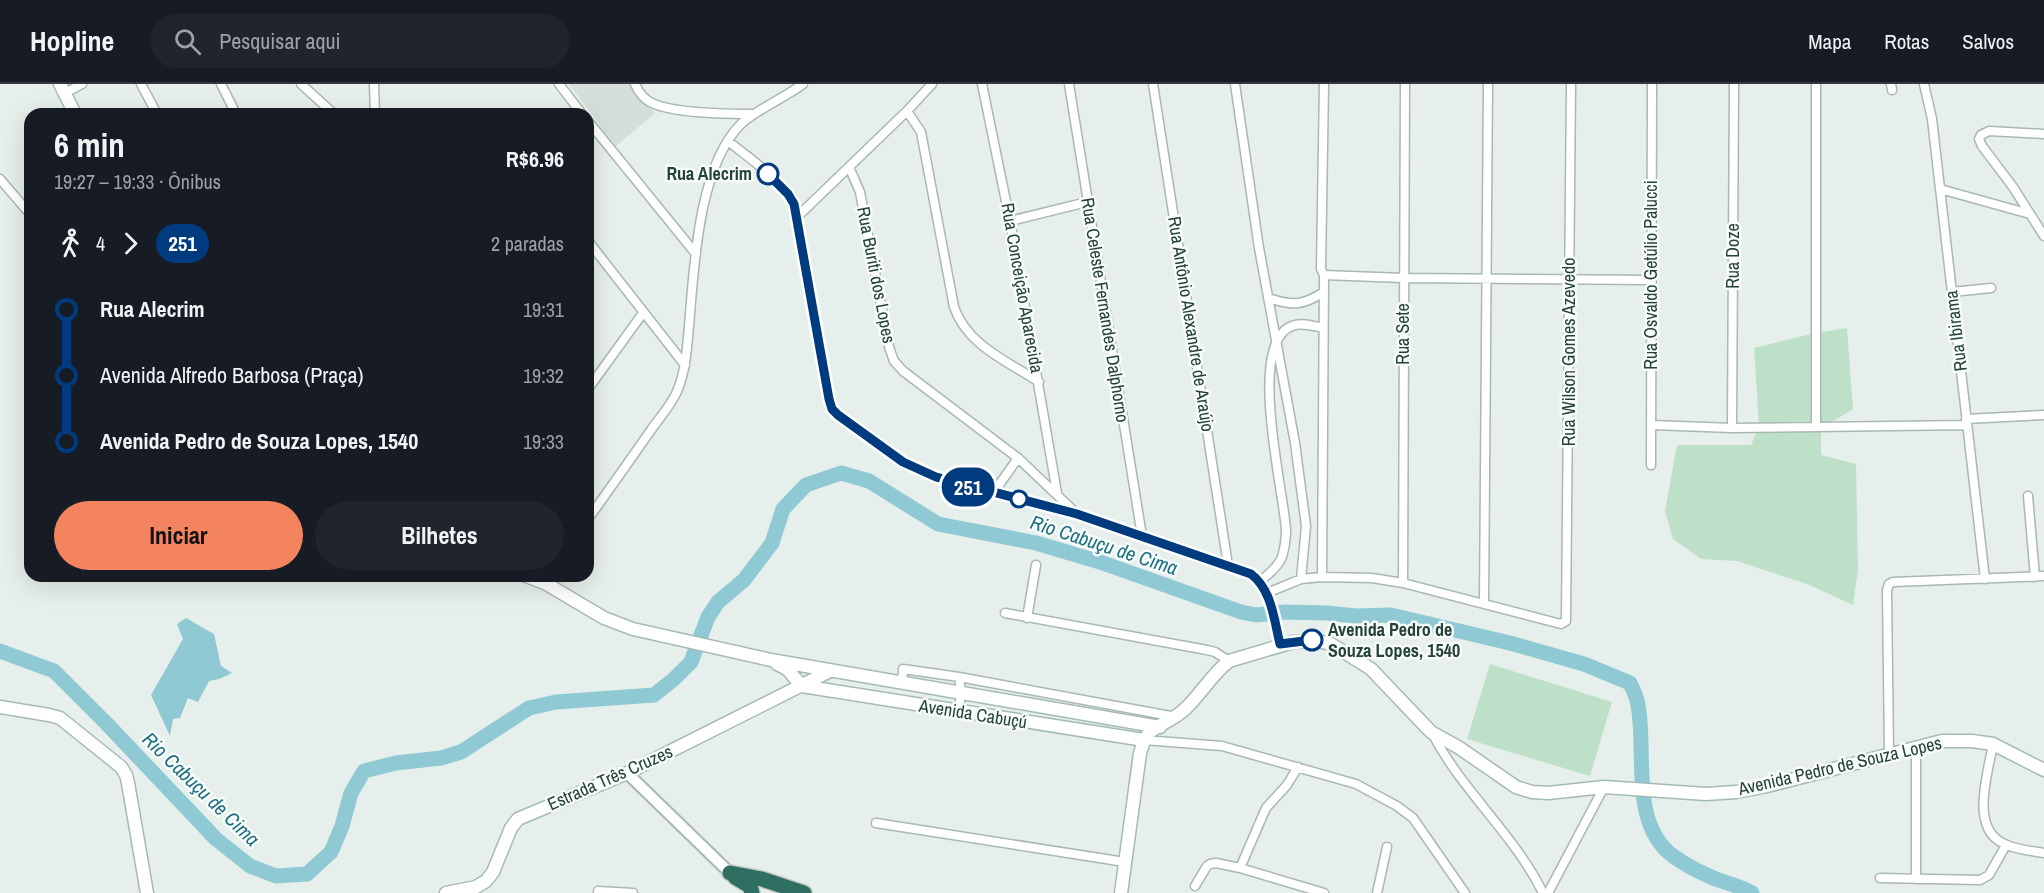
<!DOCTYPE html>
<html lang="pt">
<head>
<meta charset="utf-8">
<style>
  :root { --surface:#171b24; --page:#20242c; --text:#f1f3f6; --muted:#9ea1a6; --line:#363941; --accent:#f4845f }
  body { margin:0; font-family:"Archivo Narrow",sans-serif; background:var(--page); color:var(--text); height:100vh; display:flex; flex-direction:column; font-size:22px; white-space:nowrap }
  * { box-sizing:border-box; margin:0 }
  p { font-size:20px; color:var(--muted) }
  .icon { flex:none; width:33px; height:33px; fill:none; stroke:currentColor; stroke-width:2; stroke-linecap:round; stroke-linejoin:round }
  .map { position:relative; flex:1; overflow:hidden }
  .panel { position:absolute; left:24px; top:24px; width:570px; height:474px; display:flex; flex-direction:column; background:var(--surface); border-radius:18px; box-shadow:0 6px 24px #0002 }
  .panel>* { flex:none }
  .badge { padding:0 12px; border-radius:20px; font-size:21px; line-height:39px }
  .map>.badge { position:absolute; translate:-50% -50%; box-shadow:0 0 0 3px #fff }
  .legs { display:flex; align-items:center; gap:9px; height:66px; padding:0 30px; font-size:20px }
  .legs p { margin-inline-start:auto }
  .head { display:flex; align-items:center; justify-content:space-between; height:102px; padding:0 30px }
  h1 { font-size:33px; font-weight:700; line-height:45px }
  .action { display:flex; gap:12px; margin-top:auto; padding:12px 30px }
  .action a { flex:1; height:69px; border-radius:36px; background:var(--accent); color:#111; font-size:24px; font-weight:700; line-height:69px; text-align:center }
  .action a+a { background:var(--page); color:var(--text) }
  ul { padding:0 30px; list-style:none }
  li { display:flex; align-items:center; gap:21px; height:66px; font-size:22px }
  li i { display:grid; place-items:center; width:9px; height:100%; margin:0 8px; background:currentColor }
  li i::after { content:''; width:15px; height:15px; margin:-8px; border:4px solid; border-radius:50%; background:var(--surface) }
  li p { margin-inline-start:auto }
  li:first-child i { background:linear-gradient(#0000 50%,currentColor 0) }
  li:last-child i { background:linear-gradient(currentColor 50%,#0000 0) }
  header { display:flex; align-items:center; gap:36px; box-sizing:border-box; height:84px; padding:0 30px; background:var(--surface); border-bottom:2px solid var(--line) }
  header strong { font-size:28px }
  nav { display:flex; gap:33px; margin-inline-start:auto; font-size:21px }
  .search { width:420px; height:54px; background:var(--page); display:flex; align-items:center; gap:15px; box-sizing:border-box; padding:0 21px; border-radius:33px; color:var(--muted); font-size:22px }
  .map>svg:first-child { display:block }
  .built { fill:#d4dfda }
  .green { fill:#bfe0c8 }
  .water { fill:#8ec9d4 }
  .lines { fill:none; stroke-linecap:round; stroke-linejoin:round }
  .river { stroke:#8ec9d4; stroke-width:15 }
  .minor-casing { stroke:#a8b8b2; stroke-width:11 }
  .tertiary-casing { stroke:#a8b8b2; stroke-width:14 }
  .secondary-casing { stroke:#a4bbb3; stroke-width:15 }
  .motorway-casing { stroke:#c2cac8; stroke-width:18 }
  .minor { stroke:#fff; stroke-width:8 }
  .tertiary { stroke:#fff; stroke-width:10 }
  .secondary { stroke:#fff; stroke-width:12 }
  .motorway { stroke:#2f6f62; stroke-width:15 }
  .line-1-casing { stroke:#fff; stroke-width:14 }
  .line-1 { stroke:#003b80; stroke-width:9 }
  .stop-1-dot { fill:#fff; stroke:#003b80; stroke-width:3 }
  .labels { text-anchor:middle; stroke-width:5; stroke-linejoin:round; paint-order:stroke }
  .stop-label { font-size:18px; font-weight:bold; fill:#24423a; stroke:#f7fbf9; text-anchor:end }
  .street-label { font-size:18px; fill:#24423a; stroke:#f7fbf9 }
  .water-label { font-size:20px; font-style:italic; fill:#1c6f80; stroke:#f7fbf9 }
</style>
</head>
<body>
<header>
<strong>Hopline</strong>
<div class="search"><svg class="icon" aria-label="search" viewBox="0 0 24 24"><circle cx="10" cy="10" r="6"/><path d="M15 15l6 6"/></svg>Pesquisar aqui</div>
<nav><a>Mapa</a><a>Rotas</a><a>Salvos</a></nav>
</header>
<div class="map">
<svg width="2044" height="809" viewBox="0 0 2044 809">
  <rect width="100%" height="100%" fill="#e6efeb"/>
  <!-- built -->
  <path class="built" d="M569 0H630L635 12 655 29 616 62Z"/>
  <!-- green -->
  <path class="green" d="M1847 244 1853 325 1821 345V371L1856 380 1858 486 1853 521 1807 500 1737 477 1701 475 1673 455 1665 427 1677 361H1751L1759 342 1754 264 1815 249Z
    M1490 580 1612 618 1590 692 1467 655Z"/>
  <!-- water -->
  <path class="water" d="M186 534 214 550 221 582 232 589 219 595 209 597 198 618 188 614 180 634 173 635 170 652 151 611 183 555 177 540Z"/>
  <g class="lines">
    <!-- river -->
    <path class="river" d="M0 567 54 587 107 640 216 755 250 782 276 792 307 790 331 768 342 742 351 709 364 687 396 679 441 674 461 668 529 624 556 618 654 611 674 595 691 578 708 533 718 518 744 496 772 459 783 425 806 401 841 389 869 397 938 440 1036 459 1100 478 1241 528 1256 531 1285 528 1327 529 1356 532 1391 531 1510 559 1584 580 1630 599C1633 606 1637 613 1638 621 1647 669 1629 739 1673 772 1683 779 1697 787 1709 792 1723 799 1739 801 1752 809"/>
    <!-- minor casing -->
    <g class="minor-casing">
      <path id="minor" d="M141 0 157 30
        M221 0 236 30
        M301 0 334 30
        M374 0 375 30
        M559 0 582 30
        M635 0C638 7 643 14 650 18 670 29 729 30 753 30
        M982 0 1010 137 1057 409
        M1069 0 1142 452
        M1153 0 1228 481
        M1235 0 1259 164 1295 359 1306 442 1301 495
        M1891 0 1892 6
        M1924 0 1932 35 1985 495
        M65 9 82 0
        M907 27 921 48 954 223C967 261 1007 277 1039 298
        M588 37 696 170
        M2044 50 1989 47 1981 51 1979 55 1982 62 2013 103 2044 152
        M728 57C750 75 780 94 793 120L829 315 833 325 838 331 903 378 936 393 1077 430 1251 490C1272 506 1274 536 1280 560
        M849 83 860 108 889 263 894 277 903 287 1018 374 1077 430
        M0 95 30 130
        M1940 105 2030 130
        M796 134 907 27 932 0
        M1010 137 1087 118
        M588 157 685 281
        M1324 191 1403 194 1651 196
        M1952 208 1991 204
        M1268 214C1293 222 1302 222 1324 208
        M588 305 643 229
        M1966 335 2044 331
        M1651 341 1732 344 1967 341
        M1816 343V0
        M1732 344 1734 0
        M1651 381 1652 0
        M994 408 1018 374
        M2028 412 2035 493
        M588 435C609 406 630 376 651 346 660 333 673 319 678 305 686 285 687 263 689 242 694 184 698 81 742 39 758 25 784 14 803 0
        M1322 493 1324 191 1321 185 1324 0
        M1260 497C1268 491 1278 483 1282 473 1284 466 1286 454 1286 446 1284 408 1246 259 1292 242 1301 238 1314 242 1323 244
        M1403 499 1405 0
        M1267 509 1301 495 1322 493 1372 494 1403 499 1561 540 1566 537 1571 0
        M1484 520 1488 0
        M1005 529 1207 566 1215 568 1229 577
        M1027 534 1036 481
        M959 593 961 608 959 628
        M902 599 903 585 959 593 1176 633
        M1432 649C1462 707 1514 750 1543 809
        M1144 656 1222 662 1356 700 1397 722 1413 734 1465 809
        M1993 660C1988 690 1968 747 2007 761 2019 766 2032 767 2044 769
        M1916 662V795
        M1889 670 1887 506 1889 500 1893 498 2044 492
        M876 739 1125 778
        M1240 784 1266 724 1287 701 1298 683
        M1880 794 1980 796 1989 791 2006 761
        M1195 802 1207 782 1210 780 1216 779 1240 784 1324 809
        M598 807 633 809
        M1377 809 1387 763
        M1548 809 1604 703"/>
    </g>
    <!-- tertiary casing -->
    <g class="tertiary-casing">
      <path id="tertiary" d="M627 689 730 789"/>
    </g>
    <!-- secondary casing -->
    <g class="secondary-casing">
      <path id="secondary" d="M60 0 75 30
        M526 492 545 499 604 534 633 545 771 576 1160 643
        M777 580 787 585 802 602
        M802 602 1144 656
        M0 623 49 631 60 634 121 683 126 691 128 699 147 809
        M446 809 476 803 486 797 493 788 511 744 518 735 627 689 830 587
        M1121 809 1140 669C1143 661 1144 653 1150 648 1161 639 1175 635 1185 625 1201 610 1212 590 1229 577L1293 558 1318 557 1331 560 1371 585 1431 648 1458 663 1516 703 1532 708 1548 709 1604 703 1706 710 1736 708 1767 702 1942 657H1972L1993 660 2044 686"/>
    </g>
    <!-- motorway casing -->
    <g class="motorway-casing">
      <path id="motorway" d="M730 789 762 795 804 809
        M735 793 750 802 752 809"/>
    </g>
    <!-- minor -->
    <use href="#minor" class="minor"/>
    <!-- tertiary -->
    <use href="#tertiary" class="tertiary"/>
    <!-- secondary -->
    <use href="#secondary" class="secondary"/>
    <!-- motorway -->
    <use href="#motorway" class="motorway"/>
  </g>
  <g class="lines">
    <!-- line-1 casing -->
    <g class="line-1-casing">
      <path id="line-1" d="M768 90 788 110 794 120 829 315 832 325 838 331 903 378 936 393 1077 430 1251 490C1272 506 1274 536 1280 560L1312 556"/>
    </g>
    <!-- line-1 -->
    <use href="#line-1" class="line-1"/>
  </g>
  <!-- markers -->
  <g class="stop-1-dot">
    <circle cx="768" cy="90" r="10"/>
    <circle cx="1019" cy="415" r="8"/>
    <circle cx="1312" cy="556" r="10"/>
  </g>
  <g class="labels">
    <!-- stop labels -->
    <g class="stop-label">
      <text x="752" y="96">Rua Alecrim</text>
      <text x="1328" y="552" text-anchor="start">Avenida Pedro de<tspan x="1328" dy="21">Souza Lopes, 1540</tspan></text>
    </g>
    <!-- street labels -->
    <g class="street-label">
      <text transform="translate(1733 172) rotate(-90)" y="6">Rua Doze</text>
      <text transform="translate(876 191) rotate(79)" y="6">Rua Buriti dos Lopes</text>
      <text transform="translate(1651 191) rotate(-90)" y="6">Rua Osvaldo Getúlio Palucci</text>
      <text transform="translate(1022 204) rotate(80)" y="6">Rua Conceição Aparecida</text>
      <text transform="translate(1105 226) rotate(81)" y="6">Rua Celeste Fernandes Dalphorno</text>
      <text transform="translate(1191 240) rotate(81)" y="6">Rua Antônio Alexandre de Araújo</text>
      <text transform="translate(1956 247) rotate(-97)" y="6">Rua Ibirama</text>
      <text transform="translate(1403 250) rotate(-90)" y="6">Rua Sete</text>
      <text transform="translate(1569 268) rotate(-90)" y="6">Rua Wilson Gomes Azevedo</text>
      <text transform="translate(973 630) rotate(9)" y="6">Avenida Cabuçú</text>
      <text transform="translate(1840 682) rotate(-13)" y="6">Avenida Pedro de Souza Lopes</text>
      <text transform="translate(610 694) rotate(-24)" y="6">Estrada Três Cruzes</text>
    </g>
    <!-- water labels -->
    <g class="water-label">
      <text transform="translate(1104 461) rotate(18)" y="7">Rio Cabuçu de Cima</text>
      <text transform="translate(201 705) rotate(44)" y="7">Rio Cabuçu de Cima</text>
    </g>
  </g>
</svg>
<b class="badge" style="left:968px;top:403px;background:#003b80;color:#fff">251</b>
<section class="panel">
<div class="head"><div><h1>6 min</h1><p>19:27 – 19:33 · Ônibus</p></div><b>R$6.96</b></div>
<div class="legs"><svg class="icon" aria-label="walk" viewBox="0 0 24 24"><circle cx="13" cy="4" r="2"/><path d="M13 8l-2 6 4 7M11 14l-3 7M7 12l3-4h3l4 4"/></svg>4<svg class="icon" aria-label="forward" viewBox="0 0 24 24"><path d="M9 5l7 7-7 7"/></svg><b class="badge" style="background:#003b80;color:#fff">251</b><p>2 paradas</p></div>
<ul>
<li><i style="color:#003b80"></i><b>Rua Alecrim</b><p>19:31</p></li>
<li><i style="color:#003b80"></i><span>Avenida Alfredo Barbosa (Praça)</span><p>19:32</p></li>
<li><i style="color:#003b80"></i><b>Avenida Pedro de Souza Lopes, 1540</b><p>19:33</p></li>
</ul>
<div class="action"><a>Iniciar</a><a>Bilhetes</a></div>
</section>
</div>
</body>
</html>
